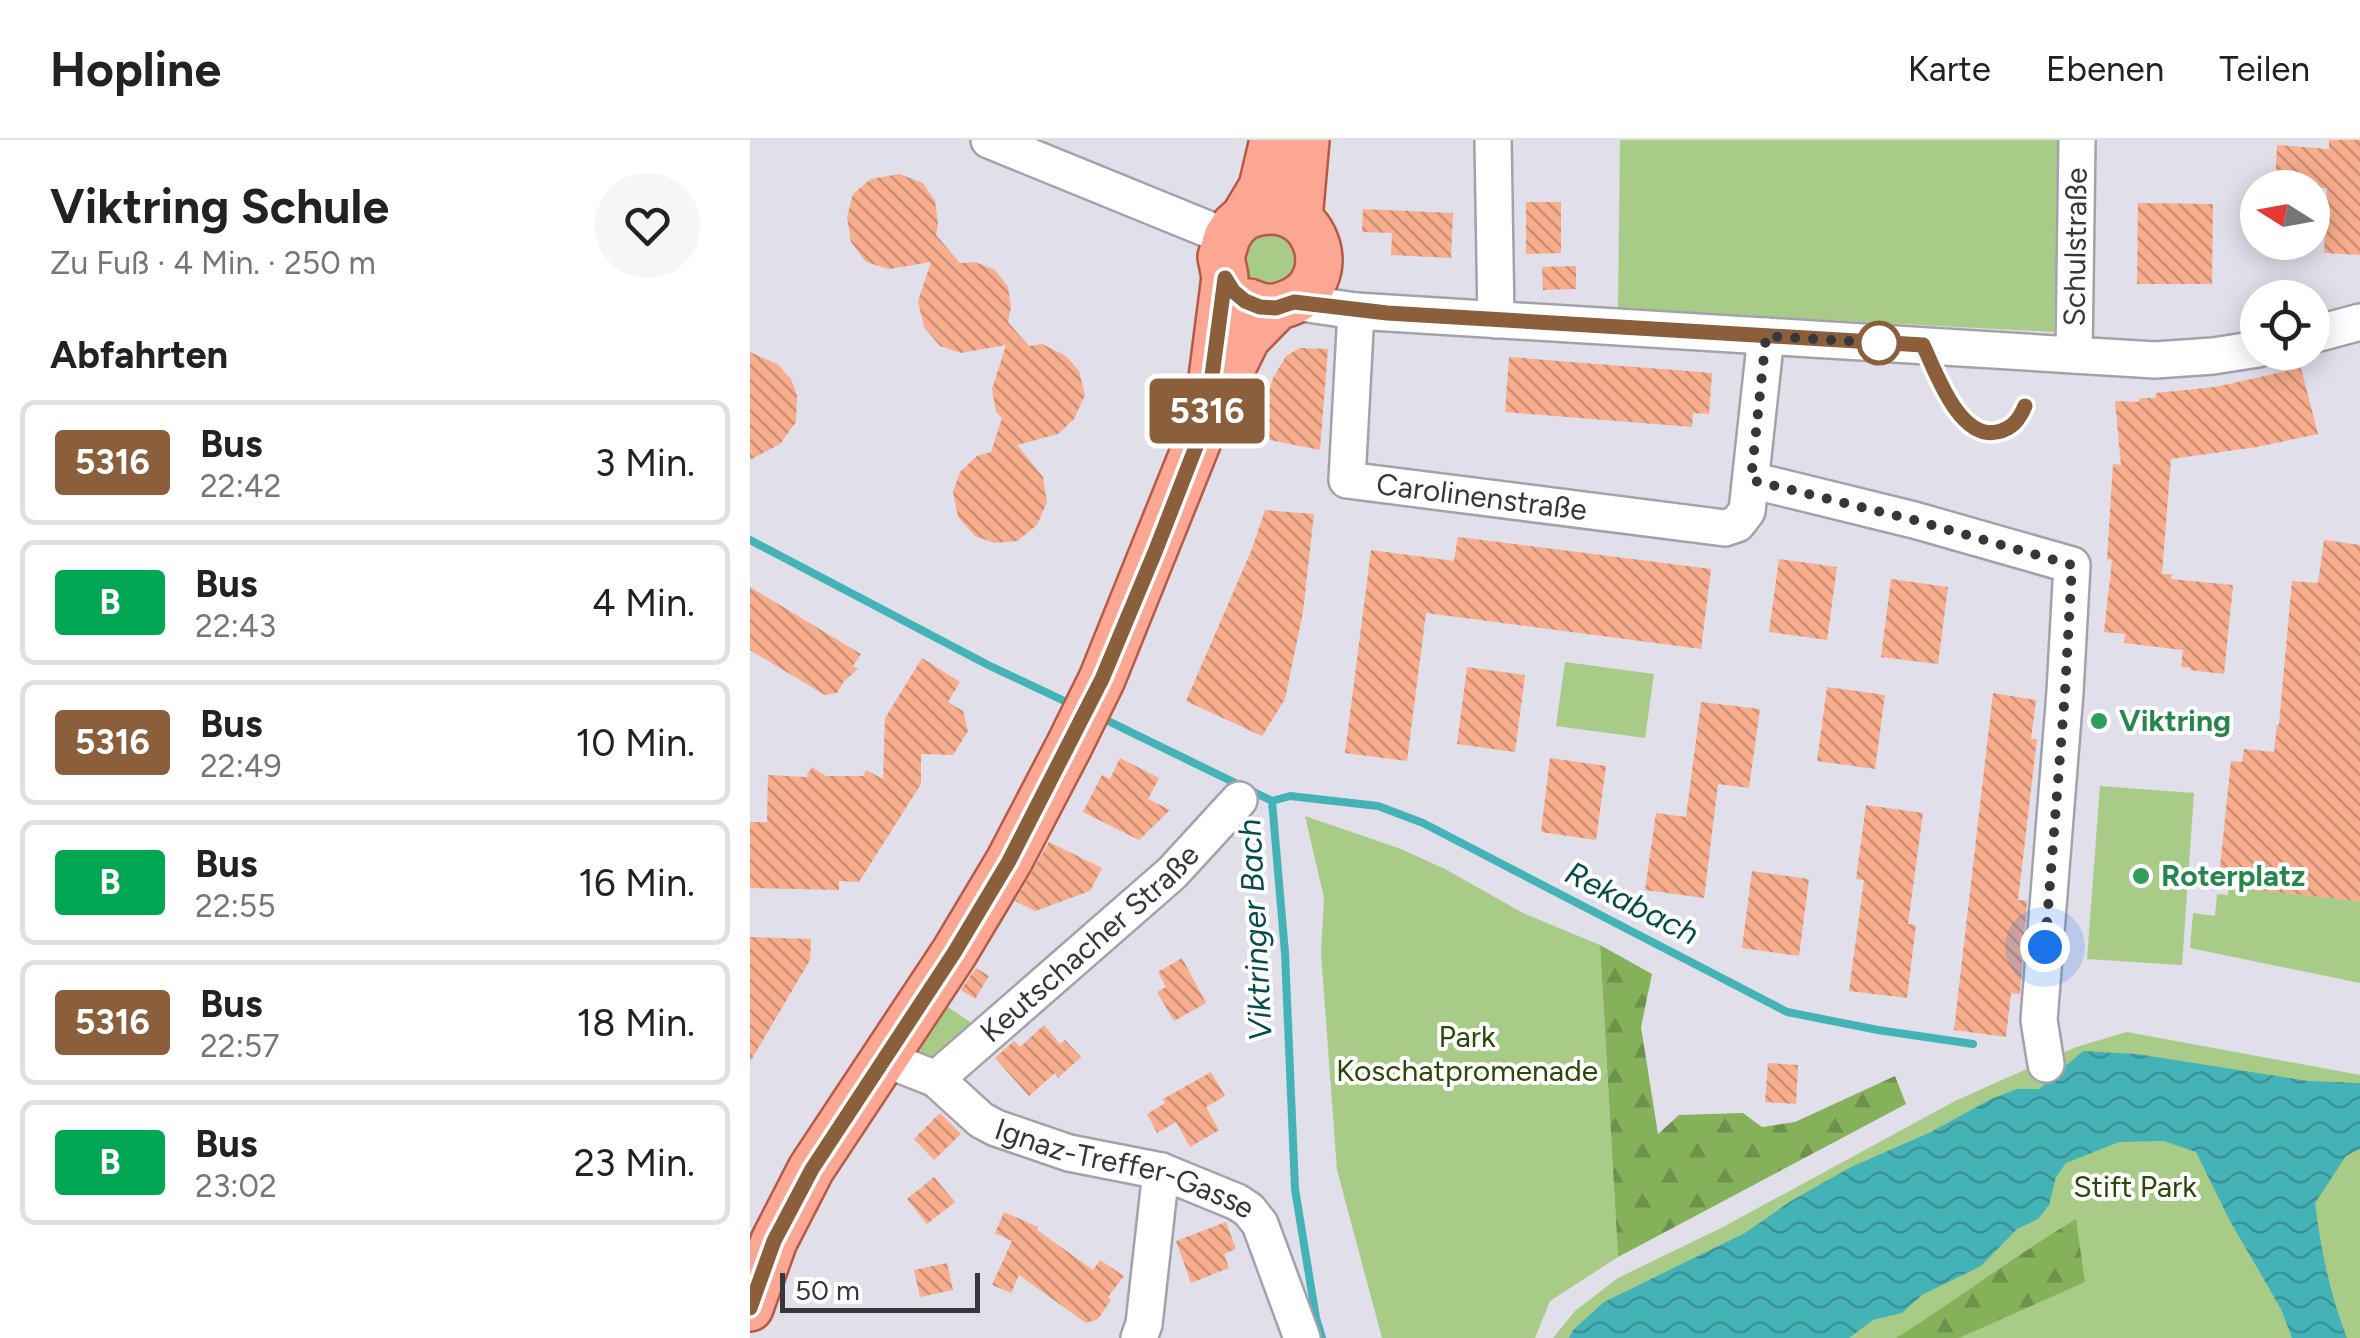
<!DOCTYPE html>
<html lang="de">
<head>
<meta charset="utf-8">
<style>
  :root { --surface:#fff; --page:#f6f6f6; --text:#222; --muted:#767676; --line:#e0e0e0 }
  body { margin:0; font-family:Figtree,sans-serif; background:var(--page); color:var(--text); height:100vh; display:flex; flex-direction:column; font-size:38px; white-space:nowrap }
  * { box-sizing:border-box; margin:0 }
  p { font-size:32px; color:var(--muted) }
  .icon { flex:none; width:55px; height:55px; fill:none; stroke:currentColor; stroke-width:2; stroke-linecap:round; stroke-linejoin:round }
  .map { position:relative; flex:1; overflow:hidden }
  .sheet { display:flex; flex-direction:column; background:var(--surface); width:750px }
  .sheet>* { flex:none }
  .badge { padding:0 20px; border-radius:8px; font-size:35px; line-height:65px }
  .needle { width:65px; rotate:281deg }
  .buttons { position:absolute; left:1490px; top:30px; display:grid; gap:20px }
  .buttons a { display:grid; place-items:center; width:90px; height:90px; border-radius:50%; background:var(--surface); box-shadow:0 5px 25px #0003; font-size:50px }
  .scale { position:absolute; left:30px; bottom:25px; width:200px; box-sizing:border-box; padding-left:10px; border:5px solid #37373b; border-top:0; font-size:28px; line-height:35px; white-space:nowrap; color:#37373b; -webkit-text-stroke:8px #fff; paint-order:stroke }
  .you { position:absolute; width:50px; height:50px; margin:-25px; border:8px solid #fff; border-radius:50%; background:#1a73e8; box-shadow:0 0 0 15px #1a73e833 }
  .map>.badge { position:absolute; translate:-50% -50%; box-shadow:0 0 0 5px #fff }
  h2 { padding:0 50px; font-size:38px; line-height:90px }
  .round { display:grid; place-items:center; flex:none; width:105px; height:105px; border-radius:52px; background:var(--page) }
  .overview { display:flex; align-items:center; justify-content:space-between; height:170px; padding:0 50px }
  h1 { font-size:48px; font-weight:700; line-height:75px }
  ul { padding:0; list-style:none }
  li { display:flex; align-items:center; gap:30px; height:125px; margin:0 20px 15px; padding:0 30px; border:5px solid var(--line); border-radius:15px }
  li div { flex:1 }
  li b { display:block; font-size:38px }
  li em { font-style:normal }
  li .badge { min-width:110px; font-weight:700; text-align:center }
  header { display:flex; align-items:center; gap:60px; box-sizing:border-box; height:140px; padding:0 50px; background:var(--surface); border-bottom:2px solid var(--line) }
  header strong { font-size:48px }
  nav { display:flex; gap:55px; margin-inline-start:auto; font-size:35px }
  main { display:flex; flex:1; min-height:0 }
  .map>svg:first-child { display:block }
  .green { fill:#a8cc87 }
  .forest { fill:url(#forest-firs) }
  .water { fill:url(#water-waves) }
  .lines { fill:none; stroke-linecap:round; stroke-linejoin:round }
  .stream { stroke:#44b3b7; stroke-width:8 }
  .building { fill:url(#building-back-hatch) }
  .minor-casing { stroke:#a3a2ac; stroke-width:40 }
  .major-casing { stroke:#b65a45; stroke-width:50 }
  .minor { stroke:#fff; stroke-width:35 }
  .major { stroke:#fca793; stroke-width:45 }
  .line-casing { stroke:#fff; stroke-width:22 }
  .line { stroke:#8b5e3c; stroke-width:15 }
  .walk { stroke:#37373b; stroke-width:10; stroke-dasharray:0 18 }
  .stop-dot { fill:#fff; stroke:#8b5e3c; stroke-width:5 }
  .leisure-dot { fill:#2e9e5b; stroke:#fff; stroke-width:4 }
  .labels { text-anchor:middle; stroke-width:8; stroke-linejoin:round; paint-order:stroke }
  .street-label { font-size:30px; fill:#37373b; stroke:#fff }
  .leisure-label { font-size:30px; font-weight:bold; fill:#27864d; stroke:#fff; text-anchor:start }
  .park-label { font-size:30px; fill:#2c4707; stroke:#fff }
  .water-label { font-size:32px; font-style:italic; fill:#054b4d; stroke:#fff }
</style>
</head>
<body>
<header>
<strong>Hopline</strong>
<nav><a>Karte</a><a>Ebenen</a><a>Teilen</a></nav>
</header>
<main>
<section class="sheet">
<div class="overview"><div><h1>Viktring Schule</h1><p>Zu Fuß · 4 Min. · 250 m</p></div><a class="round"><svg class="icon" aria-label="heart" viewBox="0 0 24 24"><path d="M12 20l-8-8c-3-5 5-10 8-4 3-6 11-1 8 4z"/></svg></a></div>
<h2>Abfahrten</h2>
<ul>
<li><span class="badge" style="background:#8b5e3c;color:#fff">5316</span><div><b>Bus</b><p>22:42</p></div><em>3 Min.</em></li>
<li><span class="badge" style="background:#00a651;color:#fff">B</span><div><b>Bus</b><p>22:43</p></div><em>4 Min.</em></li>
<li><span class="badge" style="background:#8b5e3c;color:#fff">5316</span><div><b>Bus</b><p>22:49</p></div><em>10 Min.</em></li>
<li><span class="badge" style="background:#00a651;color:#fff">B</span><div><b>Bus</b><p>22:55</p></div><em>16 Min.</em></li>
<li><span class="badge" style="background:#8b5e3c;color:#fff">5316</span><div><b>Bus</b><p>22:57</p></div><em>18 Min.</em></li>
<li><span class="badge" style="background:#00a651;color:#fff">B</span><div><b>Bus</b><p>23:02</p></div><em>23 Min.</em></li>
</ul>
</section>
<div class="map">
<svg width="1610" height="1198" viewBox="0 0 1610 1198">
  <defs>
    <pattern id="forest-firs" width="22" height="20" patternUnits="userSpaceOnUse" patternTransform="scale(2.5)"><rect width="22" height="20" fill="#86b15b"/><path d="M5 1l3.5 6h-7zM16 11l3.5 6h-7z" fill="#6e914c"/></pattern>
    <pattern id="water-waves" width="16" height="10" patternUnits="userSpaceOnUse" patternTransform="scale(2.5)"><rect width="16" height="10" fill="#44b3b7"/><path d="M0 5q4-4 8 0t8 0" fill="none" stroke="#3a9296"/></pattern>
    <pattern id="building-back-hatch" width="6" height="6" patternUnits="userSpaceOnUse" patternTransform="scale(2.5)"><rect width="6" height="6" fill="#f8ad8c"/><path d="M-1 5l2 2M0 0l6 6M5-1l2 2" fill="none" stroke="#ca8e74"/></pattern>
  </defs>
  <rect width="100%" height="100%" fill="#e0dfea"/>
  <!-- green -->
  <path class="green" d="M870 0H1310L1304 192 868 169Z
    M508 86 545 99 548 130 523 148C493 142 495 137 488 109Z
    M815 522 904 534 895 598 806 586Z
    M1350 646 1444 653 1432 825 1337 819Z
    M555 676 651 709 695 729 773 773 850 805 868 1117 800 1161 785 1198H632L587 1030 571 813 574 758Z
    M1479 747 1610 761V843L1440 808 1443 773 1465 776 1467 754 1478 755Z
    M195 865 226 886 187 922 171 914 169 903Z
    M1377 892 1610 935V1198H803L825 1171 868 1138 973 1087 1205 961 1326 907Z"/>
  <!-- forest -->
  <path class="forest" d="M850 805 902 834 891 887 908 994 929 975 993 973 1012 987 1045 982 1145 936 1156 964 868 1117Z
    M1326 1079 1335 1142 1209 1198H1146C1207 1160 1264 1116 1326 1079Z"/>
  <!-- water -->
  <path class="water" d="M1333 911 1387 914 1558 941 1610 943V1009L1596 1016 1565 1063C1571 1110 1580 1155 1597 1198H1542L1531 1169 1480 1081 1446 1012 1414 1001 1369 1002 1316 1023 1306 1037 1299 1065 1288 1079 1267 1089 1231 1126 1172 1155 1152 1173 1123 1180 1099 1198H819L823 1190 854 1162 995 1093 1041 1061 1101 1027 1179 993 1241 959 1267 949H1289Z"/>
  <g class="lines">
    <!-- stream -->
    <path class="stream" d="M0 400 238 525 325 566
      M352 578 522 661 535 813 545 1049 566 1178 572 1198
      M522 661 540 656 628 666 673 683 1037 872 1128 890 1223 904"/>
  </g>
  <!-- building -->
  <path class="building" d="M1579 0H1610V115L1574 113 1577 48H1525L1527 5 1579 9Z
    M149 34 173 43 185 61 188 84 186 95 210 123 225 122 245 130 258 147 261 167 258 182 279 206 292 204 316 216 329 231 335 255 324 279 308 294 267 305 293 337 297 362 287 385 267 401 244 403 225 396 208 377 203 352 210 332 227 316 241 312 252 278 246 272 242 249 256 205 211 213 190 206 174 187 168 161 181 122 139 129 116 122 101 102 97 77 103 54 121 39Z
    M776 62H811V113L776 114Z
    M1388 63 1463 64 1462 144H1387Z
    M613 69 703 73 701 118 641 115 642 93 612 92Z
    M826 126V149L793 150 792 127Z
    M550 208 578 209 570 310 505 297 523 238 536 216Z
    M0 212 27 224 41 239 47 255 46 282 30 304 0 320Z
    M759 217 962 233 959 274 943 273 942 287 755 272Z
    M1551 228 1568 294 1507 307 1421 319 1412 434H1422L1421 439 1483 445 1474 534 1440 530 1441 528 1431 527 1433 510 1374 503 1375 494 1354 492 1362 420 1357 419 1363 324 1371 325 1365 261 1388 262 1391 258H1405L1406 253 1465 247Z
    M515 370 564 374 553 472 535 559 512 596 436 561 502 409Z
    M708 397 961 429 951 509 676 473 657 621 595 613 621 410 704 421Z
    M1574 400 1610 405V761L1468 746 1481 621 1492 622 1494 609 1524 612 1527 585H1529L1542 441 1568 443Z
    M1029 419 1087 427 1077 500 1019 492Z
    M1141 439 1198 447 1188 524 1131 517Z
    M0 447 111 514 103 526 108 529 94 541 87 553 75 555 0 510Z
    M172 518 210 542 198 562 213 571 218 591 203 615 171 614V644L109 742 89 741V750L0 748V682H17L18 635 56 637 62 627 76 636H113L116 630 133 639 135 578Z
    M717 527 775 535 765 612 707 604Z
    M1077 547 1135 555 1125 629 1067 621Z
    M1243 553 1286 560 1281 599H1287L1268 760 1277 761 1270 854 1261 853 1256 897 1204 890Z
    M951 562 1010 569 999 648 968 644 954 758 895 750 906 673 936 677Z
    M370 618 409 638 398 659 420 670 389 700 333 672 352 635 360 639Z
    M800 618 856 626 846 700 791 692Z
    M1116 665 1173 673 1158 784 1166 785 1157 858 1099 851 1114 740 1106 739Z
    M299 702 352 728 340 751 285 771 265 761Z
    M1002 731 1059 739 1049 816 992 808Z
    M0 797 61 799 60 820 0 922Z
    M432 818 456 863 424 881 407 852 416 847 408 832Z
    M226 828 239 836 225 859 211 850Z
    M294 885 310 904 315 900 331 917 308 938 305 933 279 956 245 918 264 901 270 907Z
    M1018 923 1048 925 1046 964 1015 962Z
    M461 932 475 956 456 967 469 990 440 1007 426 982 407 993 397 974 415 963 413 959Z
    M190 973 211 994 184 1020 164 999Z
    M184 1037 205 1062 177 1084 157 1059Z
    M254 1072 288 1087 287 1090 343 1130 350 1120 374 1136 358 1157 361 1160 348 1179 336 1183 269 1135 261 1153 242 1145 262 1101 245 1093Z
    M476 1082 486 1109 474 1114 479 1128 441 1143 426 1101Z
    M197 1123 203 1150 170 1157 164 1130Z"/>
  <g class="lines">
    <!-- minor casing -->
    <g class="minor-casing">
      <g id="minor">
        <path d="M239 0 477 97"/>
        <path d="M743 0 746 180"/>
        <path d="M544 162 606 171 1405 220 1463 216 1508 209"/>
        <path id="s1" d="M606 171 597 340 975 388 987 384 997 371 1016 196"/>
        <path d="M1562 195 1610 182"/>
        <path id="s2" d="M1324 215 1327 0"/>
        <path d="M1001 340 1164 380 1322 425 1315 552 1289 880 1296 924"/>
        <path id="s3" d="M133 918 186 939 231 980 246 988 319 1013 411 1031 487 1062 499 1070 510 1084 552 1198"/>
        <path id="s4" d="M186 939 422 733 489 660"/>
        <path d="M389 1198 394 1184 411 1031"/>
      </g>
    </g>
    <!-- major casing -->
    <g class="major-casing">
      <path id="major" d="M494 77C567 46 597 144 536 164 523 169 512 168 499 162
        M549 79 556 0
        M462 238 475 137 471 117 477 97 484 86 494 77 512 47 523 0
        M0 1168 24 1101 61 1029 204 813 259 721 319 606 352 539 456 281 497 198 526 168"/>
    </g>
    <!-- minor -->
    <use href="#minor" class="minor"/>
    <!-- major -->
    <use href="#major" class="major"/>
  </g>
  <g class="lines">
    <!-- line casing -->
    <g class="line-casing">
      <path id="line" d="M0 1168 24 1101 62 1029 204 813 259 721 352 539 405 412 456 281 475 138 483 151 495 161 510 167 526 168 544 162 637 173 1173 205C1186 232 1209 300 1247 292 1262 289 1269 280 1275 266"/>
    </g>
    <!-- line -->
    <use href="#line" class="line"/>
    <!-- walk -->
    <path class="walk" d="M1129 203H1132L1016 196 1001 340 1164 380 1322 425 1315 552 1295 807"/>
  </g>
  <!-- markers -->
  <circle class="stop-dot" cx="1129" cy="203" r="20"/>
  <g class="leisure-dot">
    <circle cx="1349" cy="581" r="10"/>
    <circle cx="1391" cy="736" r="10"/>
  </g>
  <g class="labels">
    <!-- street labels -->
    <g class="street-label">
      <text dy="10" stroke="none"><textPath href="#s2" startOffset="108">Schulstraße</textPath></text>
      <text dy="10" stroke="none"><textPath href="#s1" startOffset="305">Carolinenstraße</textPath></text>
      <text dy="10" stroke="none"><textPath href="#s4" startOffset="205">Keutschacher Straße</textPath></text>
      <text dy="10" stroke="none"><textPath href="#s3" startOffset="270">Ignaz-Treffer-Gasse</textPath></text>
    </g>
    <!-- leisure labels -->
    <g class="leisure-label">
      <text x="1369" y="591">Viktring</text>
      <text x="1411" y="746">Roterplatz</text>
    </g>
    <!-- park labels -->
    <g class="park-label">
      <text x="717" y="907">Park<tspan x="717" dy="34">Koschatpromenade</tspan></text>
      <text x="1385" y="1057">Stift Park</text>
    </g>
    <!-- water labels -->
    <g class="water-label">
      <text transform="translate(882 763) rotate(27)" y="11">Rekabach</text>
      <text transform="translate(505 790) rotate(-93)" y="11">Viktringer Bach</text>
    </g>
  </g>
</svg>
<div class="buttons">
<a><svg class="needle" viewBox="-14 -14 28 28"><path d="M0-13l5 13h-10z" fill="#e53935"/><path d="M0 13l5-13h-10z" fill="#767676"/></svg></a>
<a><svg class="icon" aria-label="locate" viewBox="0 0 24 24"><circle cx="12" cy="12" r="6"/><path d="M12 2v4M12 18v4M2 12h4M18 12h4"/></svg></a>
</div>
<div class="scale">50 m</div>
<div class="you" style="left:1295px;top:807px"></div>
<b class="badge" style="left:457px;top:271px;background:#8b5e3c;color:#fff">5316</b>
</div>
</main>
</body>
</html>
